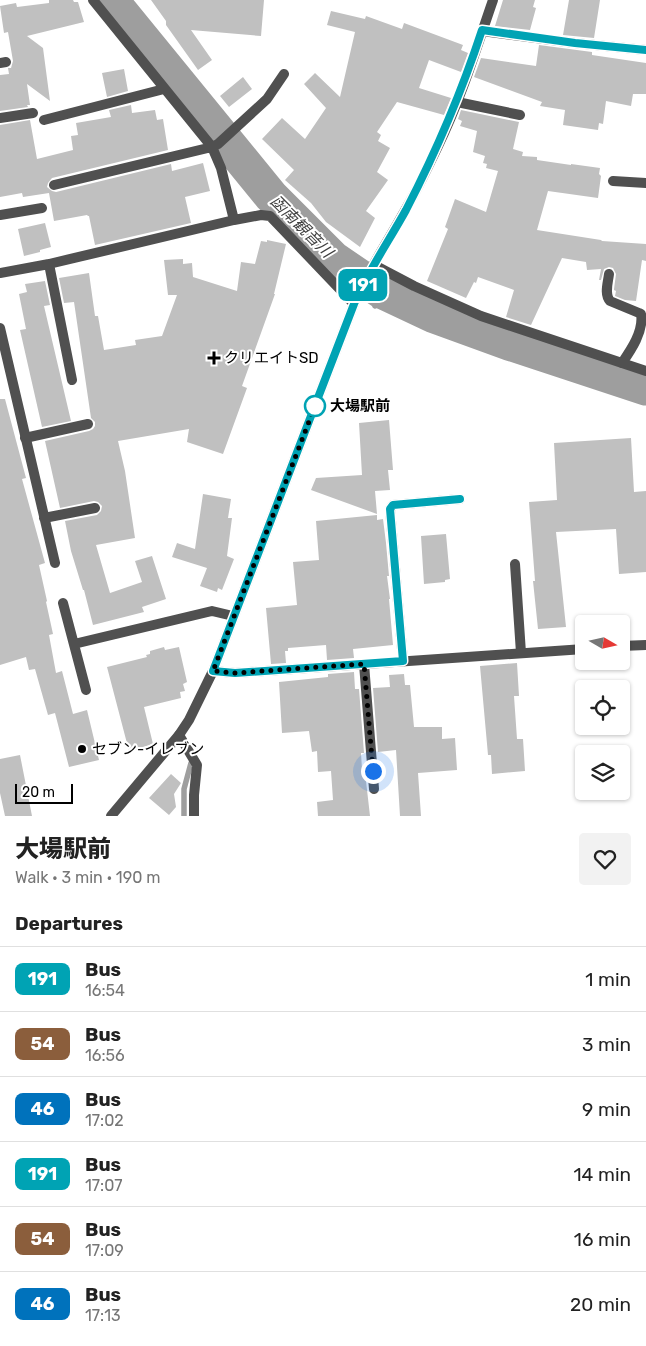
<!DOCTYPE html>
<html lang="en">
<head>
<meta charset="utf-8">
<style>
  :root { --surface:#fff; --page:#f2f2f2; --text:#222; --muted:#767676; --line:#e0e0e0 }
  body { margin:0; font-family:Rubik,"Noto Sans JP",sans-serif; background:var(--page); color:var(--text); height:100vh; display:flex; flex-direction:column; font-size:19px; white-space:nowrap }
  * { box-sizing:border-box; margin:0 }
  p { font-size:16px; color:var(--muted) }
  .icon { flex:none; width:28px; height:28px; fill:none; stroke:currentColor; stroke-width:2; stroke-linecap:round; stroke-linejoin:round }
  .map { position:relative; height:816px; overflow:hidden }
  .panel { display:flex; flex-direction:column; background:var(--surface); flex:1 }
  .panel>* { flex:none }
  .badge { padding:0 10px; border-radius:8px; font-size:18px; line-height:32px }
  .needle { width:32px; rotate:99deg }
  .controls { position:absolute; left:575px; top:615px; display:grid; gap:10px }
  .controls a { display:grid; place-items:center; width:55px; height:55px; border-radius:5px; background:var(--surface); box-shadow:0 1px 4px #0004; font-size:25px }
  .scale { position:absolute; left:15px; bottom:12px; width:58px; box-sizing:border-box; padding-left:5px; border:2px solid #000; border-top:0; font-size:14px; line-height:18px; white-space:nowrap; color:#000; -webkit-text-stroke:4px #fff; paint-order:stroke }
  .you { position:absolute; width:25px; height:25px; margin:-12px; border:4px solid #fff; border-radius:50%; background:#1a73e8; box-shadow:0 0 0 8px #1a73e833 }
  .map>.badge { position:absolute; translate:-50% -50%; box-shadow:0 0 0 2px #fff }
  h2 { padding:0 15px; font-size:19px; line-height:45px }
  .round { display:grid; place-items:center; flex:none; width:52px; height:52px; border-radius:5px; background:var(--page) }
  .headline { display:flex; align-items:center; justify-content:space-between; height:85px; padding:0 15px }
  h1 { font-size:24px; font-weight:800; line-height:38px }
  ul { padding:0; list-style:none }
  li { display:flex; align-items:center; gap:15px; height:65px; padding:0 15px; border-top:1px solid var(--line) }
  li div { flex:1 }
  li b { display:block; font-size:19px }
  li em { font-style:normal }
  li .badge { min-width:55px; font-weight:700; text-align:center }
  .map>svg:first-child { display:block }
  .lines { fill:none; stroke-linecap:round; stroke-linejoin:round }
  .stream { stroke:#9e9e9e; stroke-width:5.5 }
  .river { stroke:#9e9e9e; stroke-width:35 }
  .building { fill:#c0c0c0 }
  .service { stroke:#505050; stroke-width:10 }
  .minor { stroke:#505050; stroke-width:10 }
  .tertiary { stroke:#505050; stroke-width:10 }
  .line-casing { stroke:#fff; stroke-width:11 }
  .line { stroke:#00a3b4; stroke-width:8 }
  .walk { stroke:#000; stroke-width:5; stroke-dasharray:0 9 }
  .poi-dot { fill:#000; stroke:#fff; stroke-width:2 }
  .stop-dot { fill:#fff; stroke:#00a3b4; stroke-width:2.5 }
  .labels { text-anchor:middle; stroke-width:4; stroke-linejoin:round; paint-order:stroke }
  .poi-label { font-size:15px; fill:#000; stroke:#fff; text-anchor:start }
  .stop-label { font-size:15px; font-weight:bold; fill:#000; stroke:#fff; text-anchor:start }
  .water-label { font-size:16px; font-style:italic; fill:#3f3f3f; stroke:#fff }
</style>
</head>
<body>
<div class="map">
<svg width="646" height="816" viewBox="0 0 646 816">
  <rect width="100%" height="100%" fill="#fff"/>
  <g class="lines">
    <!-- stream -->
    <path class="stream" d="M375 306 381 291
      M184 816V789L191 763"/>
    <!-- river -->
    <path class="river" d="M111 0 271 196 334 259 381 291 432 315 509 343 646 388"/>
  </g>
  <!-- building -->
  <path class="building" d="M49 0H73L74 2H78L84 22 27 36 43 48 50 101 27 84 30 105H27L28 107 0 111V75L9 74 8 68H11L13 61 8 32 4 33 0 6 16 3 17 7 49 3Z
    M151 0H264L261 36 191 30 212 60 198 70 166 25V21Z
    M503 0H535L533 7 536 8 530 30 495 26Z
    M569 0H600L594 38 563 35Z
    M331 11 365 19 366 16 402 29 404 23 463 45 461 50 468 53 461 72 429 60 419 88 451 98 444 115 397 102 377 132 381 135 378 141 390 148 377 172 388 180 366 211 375 218 360 247 326 222 311 203 285 180 294 170 262 139 282 118 305 139 326 108 304 84 315 73 340 97 355 32 327 25Z
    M539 45 592 52V55L646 63V94H633L631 106 606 101 603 124 599 123 598 130 563 125 565 110 540 106 542 102 474 77 481 58 536 66Z
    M124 69 128 91 107 97 102 73Z
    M243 77 252 89 229 107 220 96Z
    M131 105 132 113 155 110 157 120 163 119 168 150 52 178 48 183 47 187 52 191 56 192 171 164 172 171 203 163 210 191 185 197 191 223 95 245 89 216H88L87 215 54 221 49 193 23 197 22 193 0 197V125L30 120 37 159 73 150 71 136 78 135 76 123 111 117 109 110Z
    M461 110 519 122 513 149 523 152 522 156 537 157V160L571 165V164L600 168 599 174 601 176 598 198 548 191 537 230 601 240 602 241 646 244V261L642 260 636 301 625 300 615 296 616 291 614 290V289L616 274 613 268 609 267 604 269 601 280H599L601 269 587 270 586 262 562 258 531 325 506 317 514 290 478 277 476 283 474 282 466 298 427 281 448 229 445 227 455 199 486 212 498 171 486 168 487 164 483 163 485 156 473 152 477 131 460 126 462 121 458 119Z
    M45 223 51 247 40 250V252L24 256 18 229Z
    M267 240 286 244 274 294H275L242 386 247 388 223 454 187 442 189 429 118 441 125 471 135 538 96 545 110 593 142 582 135 561 152 556 166 599 142 607 144 612 93 625 84 590H83L71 551 65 521 97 515 101 511 102 506 98 502 94 501 60 508 45 441 89 431 93 429 95 426V422L91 418 74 302 64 303 59 278 89 273 95 316H98L104 350 136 345 135 340 162 336 177 295H168L164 260 183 259V264L192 263 193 277 237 291 241 262 255 264 261 241 267 242Z
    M45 281 50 305 44 306 71 421 42 427 20 330 26 329 19 294 27 292 25 284Z
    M0 399H5L26 478 22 479 45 563 39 565 47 601 46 602 53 634 49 635 56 673 62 671 73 714 87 710 99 760 69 767 55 713 48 715 35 669 29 670 26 657 0 665Z
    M389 420 393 470H388L390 490 375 491 377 514 311 490 316 478 362 475 359 423Z
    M631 438 634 492 646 491V572L619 574 616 529 556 532 566 627 538 629 533 581H535L529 502 557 500 554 443Z
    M203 494 231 499 228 518H232L227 556 234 559 222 590 218 588 217 592 200 586 207 568 172 557 177 543 195 549Z
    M377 515V520L383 519 386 543 389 576H387L390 599H389L393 645 353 649 354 658 327 660 326 645 288 648V651H285L286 663 271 664 266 608 297 605 293 562 319 560 316 521Z
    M446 534 450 579 445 580V582L424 584 421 536Z
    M164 647 165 650 179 647 187 682 183 684 185 691 180 692 181 698 144 707 153 744 129 751 107 667 147 657 146 655 150 654V651Z
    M517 663 519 696H514L517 739H523L525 771 492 774 491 755H488L480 666Z
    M354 672 355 689H359L364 753H361L362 769 366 781 370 816H318L317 802 333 800 331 771 318 772 317 751 312 752 309 731 282 733 279 682 328 677V674Z
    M404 674 405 685H410L414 727H442V739L455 738 457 770 418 773 421 816H400L396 750 378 752 373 688 390 687 389 675Z
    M20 755 32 816H5L0 793V759Z
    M171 774 181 783 174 794 176 807 169 815 149 798Z"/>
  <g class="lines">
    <!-- service -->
    <path class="service" d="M457 102 520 115
      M613 181 646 183
      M609 274C608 283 604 294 610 301L639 313 641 314C644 331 631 350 622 363
      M25 438 88 424
      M515 564 521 653
      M403 661 390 509 393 505 460 499
      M364 664 374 789"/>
    <!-- minor -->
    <path class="minor" d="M93 0 212 147 221 168 234 220 261 215 270 216 354 304
      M482 31 575 43 646 50
      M0 63 6 62
      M0 118 33 113
      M44 120 164 89
      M54 185 212 147 218 144 267 99 284 74
      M0 215 42 208
      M49 264 72 380
      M374 265 414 286 481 316 646 371
      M0 273 49 264 234 220
      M0 328 55 563
      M44 518 95 508
      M63 603 86 690
      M74 644 212 611 233 616
      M621 646 646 645
      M213 671 235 673 584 649
      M179 735 197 765 194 795V816"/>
    <!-- tertiary -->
    <path class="tertiary" d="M111 816 179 735 189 720 213 671 354 304C367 272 387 243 403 214 416 192 427 169 438 146 461 99 476 49 493 0"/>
  </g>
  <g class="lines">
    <!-- line casing -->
    <g class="line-casing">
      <path id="line" d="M460 499 393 505 390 509 403 661 235 673 213 671 354 304C368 271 389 241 406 210 437 150 461 94 482 30L575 43 646 50"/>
    </g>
    <!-- line -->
    <use href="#line" class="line"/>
    <!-- walk -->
    <path class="walk" d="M315 406 213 671 235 673 364 664 373 771"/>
  </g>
  <!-- markers -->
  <g class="poi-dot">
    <path d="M211.5 350.5h5v5h5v5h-5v5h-5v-5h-5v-5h5z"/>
    <circle cx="82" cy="749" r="5"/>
  </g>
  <circle class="stop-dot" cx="315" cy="406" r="10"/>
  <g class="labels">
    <!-- poi labels -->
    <g class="poi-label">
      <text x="224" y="363">クリエイトSD</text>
      <text x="92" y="754">セブン-イレブン</text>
    </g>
    <!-- stop labels -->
    <g class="stop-label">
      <text x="330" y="411">大場駅前</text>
    </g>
    <!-- water labels -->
    <g class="water-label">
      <text transform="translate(302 226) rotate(45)" y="6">函南観音川</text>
    </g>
  </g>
</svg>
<div class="controls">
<a><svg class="needle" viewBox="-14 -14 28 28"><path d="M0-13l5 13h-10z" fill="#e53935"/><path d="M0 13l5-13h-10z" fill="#767676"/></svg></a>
<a><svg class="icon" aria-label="locate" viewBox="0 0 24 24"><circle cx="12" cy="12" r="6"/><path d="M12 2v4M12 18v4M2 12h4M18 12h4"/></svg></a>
<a><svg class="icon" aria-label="layers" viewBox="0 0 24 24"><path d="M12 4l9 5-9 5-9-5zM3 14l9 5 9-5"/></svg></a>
</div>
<div class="scale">20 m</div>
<div class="you" style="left:373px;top:771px"></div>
<b class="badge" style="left:363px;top:285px;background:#00a3b4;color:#fff">191</b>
</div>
<section class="panel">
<div class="headline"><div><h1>大場駅前</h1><p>Walk · 3 min · 190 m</p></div><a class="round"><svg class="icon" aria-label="heart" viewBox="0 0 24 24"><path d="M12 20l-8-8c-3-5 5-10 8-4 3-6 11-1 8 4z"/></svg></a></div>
<h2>Departures</h2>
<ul>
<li><span class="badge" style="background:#00a3b4;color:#fff">191</span><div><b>Bus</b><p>16:54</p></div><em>1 min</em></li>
<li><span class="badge" style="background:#8b5e3c;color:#fff">54</span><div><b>Bus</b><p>16:56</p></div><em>3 min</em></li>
<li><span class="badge" style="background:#0072bc;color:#fff">46</span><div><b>Bus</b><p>17:02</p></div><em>9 min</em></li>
<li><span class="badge" style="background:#00a3b4;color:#fff">191</span><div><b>Bus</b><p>17:07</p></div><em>14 min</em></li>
<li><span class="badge" style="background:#8b5e3c;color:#fff">54</span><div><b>Bus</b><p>17:09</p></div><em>16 min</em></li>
<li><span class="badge" style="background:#0072bc;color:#fff">46</span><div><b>Bus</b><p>17:13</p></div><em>20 min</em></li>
</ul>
</section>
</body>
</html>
